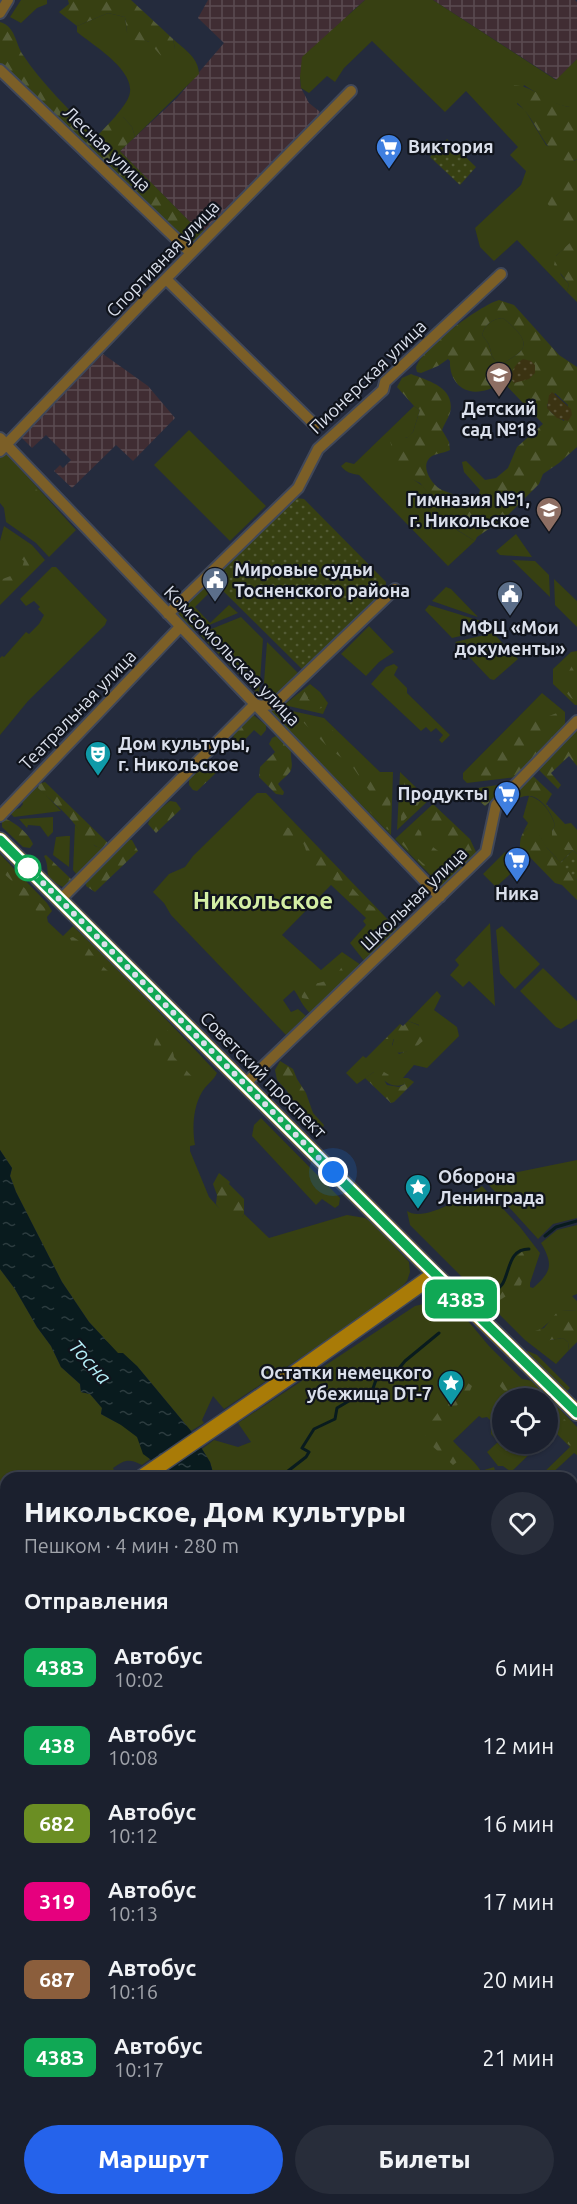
<!DOCTYPE html>
<html lang="ru">
<head>
<meta charset="utf-8">
<style>
  :root { --surface:#1b202e; --page:#282d3a; --text:#f1f3f6; --muted:#a0a3aa; --line:#393e4a; --accent:#2563eb }
  body { margin:0; font-family:Ubuntu,sans-serif; background:var(--page); color:var(--text); height:100vh; display:flex; flex-direction:column; font-size:22px; white-space:nowrap }
  * { box-sizing:border-box; margin:0 }
  p { font-size:20px; color:var(--muted) }
  .icon { flex:none; width:33px; height:33px; fill:none; stroke:currentColor; stroke-width:2; stroke-linecap:round; stroke-linejoin:round }
  .map { position:relative; flex:1; overflow:hidden }
  .panel { position:absolute; left:0px; top:1472px; width:578px; height:734px; display:flex; flex-direction:column; background:var(--surface); border-radius:18px 18px 0 0; box-shadow:0 2px 4px #0004,0 0 0 2px var(--line) }
  .panel>* { flex:none }
  .badge { padding:0 12px; border-radius:9px; font-size:21px; line-height:39px }
  .tools { position:absolute; left:492px; top:1388px; display:grid; gap:12px }
  .tools a { display:grid; place-items:center; width:66px; height:66px; border-radius:50%; background:var(--surface); box-shadow:0 2px 4px #0004,0 0 0 2px var(--line); font-size:30px }
  .you { position:absolute; width:30px; height:30px; margin:-15px; border:4px solid #fff; border-radius:50%; background:#1a73e8; box-shadow:0 0 0 9px #1a73e833 }
  .map>.badge { position:absolute; translate:-50% -50%; box-shadow:0 0 0 3px #fff }
  h2 { padding:0 24px; font-size:22px; line-height:54px }
  .round { display:grid; place-items:center; flex:none; width:63px; height:63px; border-radius:32px; background:var(--page) }
  .summary { display:flex; align-items:center; justify-content:space-between; height:102px; padding:0 24px }
  h1 { font-size:28px; font-weight:800; line-height:45px }
  .primary-button { display:flex; gap:12px; margin-top:auto; padding:12px 24px }
  .primary-button a { flex:1; height:69px; border-radius:36px; background:var(--accent); color:#fff; font-size:24px; font-weight:800; line-height:69px; text-align:center }
  .primary-button a+a { background:var(--page); color:var(--text) }
  ul { padding:0; list-style:none }
  li { display:flex; align-items:center; gap:18px; height:78px; padding:0 24px }
  li div { flex:1 }
  li b { display:block; font-size:22px }
  li em { font-style:normal }
  li .badge { min-width:66px; font-weight:700; text-align:center }
  .map>svg:first-child { display:block }
  .industrial { fill:url(#industrial-grid) }
  .grass { fill:#374012 }
  .forest { fill:url(#forest-firs); fill-rule:evenodd }
  .sand { fill:url(#sand-dots) }
  .park { fill:url(#park-dots) }
  .water { fill:url(#water-ripples) }
  .lines { fill:none; stroke-linecap:round; stroke-linejoin:round }
  .stream { stroke:#091b1e; stroke-width:3 }
  .street-casing { stroke:#414859; stroke-width:14 }
  .secondary-casing { stroke:#414859; stroke-width:18 }
  .street { stroke:#7c5f27; stroke-width:10 }
  .secondary { stroke:#a97b07; stroke-width:15 }
  .line-casing { stroke:#fff; stroke-width:14 }
  .line { stroke:#10a855; stroke-width:9 }
  .walk { stroke:#dadfeb; stroke-width:6; stroke-dasharray:0 10.8 }
  .stop-dot { fill:#fff; stroke:#10a855; stroke-width:3 }
  .labels { text-anchor:middle; stroke-width:4.5; stroke-linejoin:round; paint-order:stroke }
  .poi-label { font-size:18px; font-weight:bold; fill:#dadfeb; stroke:#10141c; text-anchor:start }
  .street-label { font-size:18px; fill:#dadfeb; stroke:#10141c }
  .water-label { font-size:20px; font-style:italic; fill:#b3eef7; stroke:#10141c }
  .district-label { font-size:24px; font-weight:bold; fill:#d4efa5; stroke:#10141c }
</style>
</head>
<body>
<div class="map">
<svg width="577" height="2204" viewBox="0 0 577 2204">
  <defs>
    <pattern id="industrial-grid" width="8" height="8" patternUnits="userSpaceOnUse" patternTransform="scale(1.5)"><rect width="8" height="8" fill="#402d33"/><path d="M0 4h8M4 0v8" fill="none" stroke="#5b4b51"/></pattern>
    <pattern id="forest-firs" width="22" height="20" patternUnits="userSpaceOnUse" patternTransform="scale(1.5)"><rect width="22" height="20" fill="#374012"/><path d="M5 1l3.5 6h-7zM16 11l3.5 6h-7z" fill="#535b35"/></pattern>
    <pattern id="sand-dots" width="8" height="8" patternUnits="userSpaceOnUse" patternTransform="scale(1.5)"><rect width="8" height="8" fill="#3b3312"/><path d="M2 2h.1M6 6h.1" fill="none" stroke="#575035" stroke-width="1.8" stroke-linecap="round"/></pattern>
    <pattern id="park-dots" width="8" height="8" patternUnits="userSpaceOnUse" patternTransform="scale(1.5)"><rect width="8" height="8" fill="#374012"/><path d="M2 2h.1M6 6h.1" fill="none" stroke="#535b35" stroke-width="1.8" stroke-linecap="round"/></pattern>
    <pattern id="water-ripples" width="26" height="14" patternUnits="userSpaceOnUse" patternTransform="scale(1.5)"><rect width="26" height="14" fill="#091b1e"/><path d="M2 4q2-2 4 0t4 0M15 11q2-2 4 0t4 0" fill="none" stroke="#2c3c3f"/></pattern>
  </defs>
  <rect width="100%" height="100%" fill="#242b3d"/>
  <!-- industrial -->
  <path class="industrial" d="M208 0H365L350 13 300 77 301 88 309 103 324 115 207 232 194 226 120 151 177 98 224 43 198 18Z
    M433 0H575L577 2V59L557 80Z
    M103 354 148 386 175 418 133 461 116 445 72 488 54 471 60 465 63 468 71 460 46 435 32 448 21 437Z"/>
  <!-- grass -->
  <path class="grass" d="M21 0H47V4L37 8 21 23 10 17Z
    M365 0H433L556 80 577 59V107C558 109 539 94 524 85L517 104 525 110 546 145 574 161 577 159V173H574L568 228 575 239 556 256 561 275 569 284 567 292 517 240 494 261 480 247 475 228 521 185 526 171 510 155 518 147 466 91 445 112 372 41 344 68 335 82 327 76 309 93 301 88 300 77 302 57Z
    M108 13 125 17 127 32C143 42 157 43 175 49L173 39C184 49 199 58 199 74L135 137 132 127 123 117H115C120 110 129 101 130 92 133 69 93 45 77 32V26Z
    M503 318C526 337 535 349 502 363 489 360 493 353 488 343 486 340 484 338 482 335 485 324 492 319 503 318Z
    M414 406 420 410 413 432 408 438 403 437 394 452 411 478 423 486 436 502 439 510 457 530 475 541 448 566 359 475C352 474 345 472 341 466L346 462 354 464Z
    M189 430 266 506 230 541 154 465Z
    M5 452 76 530 49 557 36 543 6 522 4 508 0 503V458Z
    M4 526 32 545 45 560 0 605V541Z
    M516 534 532 557 500 555 496 551Z
    M512 560 535 561 549 575 550 597Z
    M52 567H56L107 620 105 625 28 701 0 735V658L2 656 4 657 26 632 29 634 39 624 44 615 38 609 40 607 34 601 26 606 20 599Z
    M554 579 577 601V627L555 605Z
    M206 583 212 590 195 607 210 623 229 605 238 613 195 631 176 612Z
    M446 587 451 589 478 617 432 601Z
    M429 605 484 622 491 629 452 638 425 610Z
    M241 617 263 639 259 695 199 634Z
    M369 626 394 652 379 662 366 676 341 654Z
    M493 633 518 659 494 680 490 679 455 642Z
    M267 642 300 675 277 696 268 699 263 696Z
    M577 651V705H575L553 684V669L571 652Z
    M394 664 398 667 394 675 407 688V693L450 735 442 743 439 740 443 735 436 728 431 732 426 727 421 731 371 684 386 667Z
    M310 684 320 692 328 703 323 714 284 705Z
    M542 693 565 712V727L517 777 467 783 463 779V773Z
    M274 707 324 718 380 772H393L391 835 271 714 272 709Z
    M400 772 429 800 397 830Z
    M37 786 38 788 45 794 61 811 14 817 10 813 12 810 20 808 23 804 21 800Z
    M257 793H266L398 930 365 962 350 943 366 925 363 921 366 918 331 885 282 935 321 970 342 952 361 965 310 1013C302 1006 300 998 294 990L283 1000 291 1012 298 1009 306 1016 286 1035 171 915 164 903 153 892 169 874 185 867 193 856Z
    M529 796C542 799 551 812 555 825L552 831 573 850 560 863C556 856 551 853 546 847 539 836 541 835 528 828L523 832 528 823 523 817Z
    M433 804 470 839 477 854 442 886 436 885 432 882 434 879 395 839Z
    M53 817V832L48 837 40 826 28 825 27 828 19 819Z
    M75 825 95 846 104 849 77 875 73 870Z
    M66 836H70L69 867 53 855 56 837Z
    M505 852 519 866 496 887 483 874Z
    M0 854 47 903 52 911 47 917 48 922 63 936 73 926C123 974 171 1024 217 1073 214 1080 206 1085 202 1092 193 1107 192 1129 195 1145L190 1146V1151L209 1197 219 1208 242 1217 244 1214 269 1238 347 1215 365 1218 372 1222 409 1262 410 1272 407 1281 394 1295 224 1409 213 1396 202 1420 204 1423 191 1431 137 1366 118 1354 89 1322 62 1282 16 1192 10 1176 12 1168 0 1150Z
    M490 923 495 1006 469 981 463 987 450 975 459 965 455 960Z
    M502 926 540 964 515 989 500 973 496 930Z
    M543 968 577 1001V1019L561 1029 556 1027 520 991Z
    M437 991 441 996 434 1010 457 1027 459 1036 427 1068 414 1065 403 1078 405 1084C391 1090 384 1080 374 1072L357 1084 346 1073 363 1056 366 1058 385 1039 394 1038 392 1045 399 1054 407 1051 419 1025 408 1021Z
    M261 1118 340 1198 339 1205 335 1208 322 1199 316 1205 252 1136 254 1125Z
    M577 1160V1218L553 1224 538 1239 488 1184 503 1175Z
    M482 1186 520 1227 540 1253 530 1283V1287L533 1288C551 1272 554 1265 541 1243L557 1230 577 1225V1294L572 1296 577 1301V1310L562 1311 541 1329 550 1340 563 1338 568 1342 569 1350 556 1364 525 1340 410 1225 407 1211C423 1223 466 1196 482 1186Z
    M0 1269 15 1289 37 1327 51 1346 61 1367 80 1384 81 1392 90 1394 102 1408 101 1414C112 1421 131 1427 138 1438 143 1447 141 1453 150 1459L142 1465C129 1458 124 1460 113 1468L117 1477 6 1478V1575L0 1580Z
    M440 1300 452 1304 458 1309 489 1346 522 1379 533 1381 577 1427V1455L574 1453 548 1477H539L570 1447 554 1431 548 1437V1398H502V1443H541L511 1472 503 1466H498L487 1452 498 1442 491 1434V1421L487 1417 482 1418 479 1416 453 1441C463 1452 473 1459 481 1471L494 1467 497 1477 214 1476 210 1462 202 1449 214 1440 238 1447 251 1442 238 1423 415 1306Z
    M528 1351 537 1355 570 1388 566 1392 526 1352Z
    M0 1690 6 1691V1868L0 1884Z
    M0 1885 1 1890 6 1885V2199H136L139 2204H0Z
    M182 2199H358L363 2204H183Z"/>
  <!-- forest -->
  <path class="forest" d="M68 0H131L173 39 175 49 169 56 163 58 148 41 133 40 127 32 125 17 108 13 77 26 59 12 69 4Z
    M0 22C16 27 15 43 23 55 42 84 69 109 92 133L99 134 115 117H123L132 127 135 137 120 151 194 226 207 232 198 242H190L181 238 0 64Z
    M512 85C536 85 552 109 577 107V159L569 163C544 150 542 133 526 112 520 104 512 100 508 90Z
    M574 173H577V302L567 292 569 284 554 265 556 256 574 239 547 203 543 192 564 176Z
    M499 300 514 305 559 355 577 367V447L559 463 543 474 539 484 506 517 477 537 475 541 451 526 441 514 436 502 420 483 407 477 400 472 390 441 393 436 399 434 407 438 413 432 420 410 414 406 397 387 402 378 411 374C428 381 456 387 450 413 448 419 444 424 442 430L449 442 450 450C443 454 432 453 428 460 422 469 432 484 440 489 447 493 466 498 474 499L478 497 480 490 464 472 462 462 466 461 485 480 496 478 508 468 517 447 543 424 505 384C496 385 490 390 482 391 462 395 449 380 450 361L448 359 438 366 421 373 417 372 416 368C421 349 479 306 499 300ZM503 318C526 337 535 349 502 363 489 360 493 353 488 343 486 340 484 338 482 335 485 324 492 319 503 318ZM555 393 568 405 564 421C557 417 549 413 547 405Z
    M28 483 31 484 72 527V531L65 533 25 492V485Z
    M24 550 32 557C32 573 11 588 0 598V580L21 572 24 561 18 557Z
    M206 585 210 590 199 600 194 601 191 611 200 614 209 623 194 629 180 611Z
    M237 620 262 642 260 650 233 623Z
    M574 657H577V701L571 698 560 686 572 666 571 659Z
    M313 688 325 704V707L318 709 295 705 293 700 306 690 308 691V699L317 701 318 698Z
    M276 710 322 720 390 786 391 828 388 830 315 756 316 753 323 755 355 793 372 800 373 796 352 766 329 748 302 721 295 719 293 722 301 735 298 738 275 714Z
    M557 713 561 716 563 727 518 773 515 775 477 781 474 779 477 769 528 716 531 715 541 719Z
    M253 715 266 725V730L261 736 254 730 239 746 233 739 234 734Z
    M577 727V766L569 756 551 773 561 785 558 789 536 767Z
    M276 736 291 751C290 758 294 766 290 772 287 776 281 780 278 784L284 792 283 795 276 794 259 777 260 767 275 752 269 744 272 738Z
    M205 762 217 763 222 767 197 791 193 790 189 785V778Z
    M533 776 552 794 546 804 565 824 571 823 577 830V854L573 850H565L552 836V831L555 825C552 813 540 794 526 796 521 796 517 800 512 800L511 798Z
    M405 781 419 796 420 801 416 809 401 823C401 817 403 784 405 781Z
    M45 782 107 842 108 845 104 849C89 846 81 832 72 821 62 809 49 799 38 788L39 784Z
    M504 784 506 787 485 806 470 793 478 788Z
    M170 801 176 802 181 809 156 833 148 824 151 816Z
    M434 811H439L464 835 474 855 449 880 441 885 434 882 436 879 398 840 401 839C413 852 426 875 446 869L457 854 445 843 441 832 436 827 425 821 426 817Z
    M6 819C16 823 29 834 33 844L30 848 23 847 2 827V822Z
    M286 827 295 830 309 840 363 900 376 909 385 919 388 928 385 936 368 952 364 950C365 940 380 933 375 921 371 911 357 907 350 901 344 895 342 887 337 882 331 877 323 874 318 869 315 865 311 862 309 858 305 851 306 843 298 838 290 834 284 840 277 832Z
    M417 828 421 832 422 839 441 853 437 861 425 860 422 854 409 845V835L412 829Z
    M528 828H535L547 848 577 880V900L562 885 555 883 520 847C520 839 521 833 528 828Z
    M127 840H132L138 851 95 892 86 886V880Z
    M46 855 71 879 72 881 69 886 63 887C40 876 52 872 44 856Z
    M0 864 46 909 45 913 42 915C29 904 16 900 0 897V881L10 885 13 882 0 870Z
    M73 937 87 946 99 963 117 979C102 979 75 952 70 938Z
    M348 961 354 968 323 999 319 1001 302 998 300 990 302 986C322 982 334 983 344 963Z
    M153 1018H159L170 1034 174 1057 198 1083 197 1088 186 1098 181 1099 179 1084 173 1076 171 1065 154 1054V1044L158 1035 151 1023Z
    M408 1021 418 1025 429 1035C418 1046 407 1057 391 1051L394 1039H385L400 1024 403 1026Z
    M280 1061 293 1069 297 1079 306 1093 313 1113 324 1125 321 1132 296 1106 287 1091 277 1080 275 1070Z
    M374 1072H384L389 1075 384 1080 387 1085 399 1087 405 1084 402 1078H408L414 1082 394 1102 391 1103 365 1078Z
    M219 1173 230 1182 229 1184 244 1199V1214L242 1217C230 1221 222 1213 216 1204L217 1195 213 1184Z
    M525 1249 534 1250 536 1252 525 1268 521 1285C512 1292 501 1302 490 1303V1297L506 1284 514 1259Z
    M577 1310V1342L569 1350 568 1342 563 1338 550 1340 542 1344 536 1342 531 1335 532 1332 544 1328 558 1311Z
    M507 1373 518 1382H528L541 1398H511L497 1383 498 1379Z
    M468 1383 472 1386 469 1393 435 1428C436 1442 453 1445 462 1455L461 1459 453 1465 429 1443 425 1435C428 1422 456 1388 468 1383Z
    M548 1409 560 1415 577 1432V1447L569 1445 551 1426 548 1427Z
    M512 1443H525L510 1458 501 1465 499 1458Z
    M577 1582V1625L572 1630V1587Z
    M577 1902V1989L572 1991V1905Z"/>
  <!-- sand -->
  <path class="sand" d="M523 359 531 361 535 365V373L529 379 514 383 511 379C511 371 516 363 523 359Z
    M552 392 571 409 572 415 568 421 557 418 547 408 549 395Z"/>
  <!-- park -->
  <path class="park" d="M447 139 476 167 460 185 430 157Z
    M296 498 304 499 386 582 385 594 305 672 212 580Z
    M573 850 577 854V880L560 863Z"/>
  <!-- water -->
  <path class="water" d="M0 1150 12 1168 10 1176 16 1192 62 1282 89 1322 118 1353H123L137 1366 191 1431 210 1462 214 1476 217 1477H162L150 1459 143 1454 137 1437 121 1425 101 1414 102 1408 90 1394 81 1392 80 1384 61 1367 51 1346 37 1327 15 1289 0 1269Z"/>
  <g class="lines">
    <!-- stream -->
    <path class="stream" d="M545 1236 556 1227 577 1221
      M492 1294C496 1290 501 1287 503 1283 510 1270 509 1249 529 1249
      M279 1478 306 1457 309 1452 302 1448 314 1429 335 1419 337 1408 354 1398 371 1394 377 1377 387 1372H396L405 1361 439 1333"/>
    <!-- street casing -->
    <g class="street-casing">
      <path id="street" d="M0 13 8 0
        M0 70 191 253
        M166 279 315 425
        M0 438 440 897
        M0 451 142 303 351 91
        M168 614 298 488 318 449 383 390 385 382 501 274
        M255 704 261 706 276 703 395 589
        M0 816 180 627
        M60 900 255 704
        M245 1084 486 852 496 805 577 721
        M572 1565 577 1560
        M572 1698 577 1692
        M572 1741 577 1747"/>
    </g>
    <!-- secondary casing -->
    <g class="secondary-casing">
      <path id="secondary" d="M0 840 435 1274 577 1413
        M141 1478 302 1368 435 1274
        M0 1589 6 1584"/>
    </g>
    <!-- street -->
    <use href="#street" class="street"/>
    <!-- secondary -->
    <use href="#secondary" class="secondary"/>
  </g>
  <g class="lines">
    <!-- line casing -->
    <g class="line-casing">
      <path id="line" d="M0 840 421 1260 577 1413"/>
    </g>
    <!-- line -->
    <use href="#line" class="line"/>
    <!-- walk -->
    <path class="walk" d="M28 868 333 1172"/>
  </g>
  <!-- icons -->
  <defs>
    <g id="supermarket-pin" transform="scale(1.35)"><path d="M0 17L-7.5 6A9.5 9.5 0 1 1 7.5 6Z" fill="#3f7fe0" stroke="#10141c"/><path d="M-6-5.5h2.5l.6 2H6L4.5 2H-2.5L-4.4-4H-6ZM-1.5 3.2a1.3 1.3 0 1 0 .1 0ZM3 3.2a1.3 1.3 0 1 0 .1 0Z" fill="#fff"/></g>
    <g id="school-pin" transform="scale(1.35)"><path d="M0 17L-7.5 6A9.5 9.5 0 1 1 7.5 6Z" fill="#8d6e63" stroke="#10141c"/><path d="M0-5L7-2L0 1L-7-2ZM-4 1L0 2.5L4 1V4Q0 6-4 4Z" fill="#fff"/></g>
    <g id="civic-pin" transform="scale(1.35)"><path d="M0 17L-7.5 6A9.5 9.5 0 1 1 7.5 6Z" fill="#5c6f8a" stroke="#10141c"/><path d="M-.6-6.5H3V-4.5H.6V-3L4-1V1h2V6H-6V1h2V-1L-.6-3ZM-1.2 2.5V6h2.4V2.5Z" fill="#fff"/></g>
    <g id="theatre-pin" transform="scale(1.35)"><path d="M0 17L-7.5 6A9.5 9.5 0 1 1 7.5 6Z" fill="#0f9aa8" stroke="#10141c"/><path d="M-5-5.5Q0-4 5-5.5V0Q5 5 0 6Q-5 5-5 0ZM-3.3-2.5H-1v1.5H-3.3ZM1-2.5H3.3v1.5H1ZM-2.8 1Q0 5.5 2.8 1Z" fill="#fff"/></g>
    <g id="sight-pin" transform="scale(1.35)"><path d="M0 17L-7.5 6A9.5 9.5 0 1 1 7.5 6Z" fill="#0f9aa8" stroke="#10141c"/><path d="M0-6L1.8-2.2L6-1.7L2.9 1.2L3.7 5.4L0 3.3L-3.7 5.4L-2.9 1.2L-6-1.7L-1.8-2.2Z" fill="#fff"/></g>
  </defs>
  <g fill-rule="evenodd">
    <use href="#supermarket-pin" x="389" y="147"/>
    <use href="#school-pin" x="499" y="375"/>
    <use href="#school-pin" x="549" y="510"/>
    <use href="#civic-pin" x="215" y="580"/>
    <use href="#civic-pin" x="510" y="594"/>
    <use href="#theatre-pin" x="98" y="754"/>
    <use href="#supermarket-pin" x="507" y="794"/>
    <use href="#supermarket-pin" x="517" y="860"/>
    <use href="#sight-pin" x="418" y="1187"/>
    <use href="#sight-pin" x="451" y="1383"/>
  </g>
  <!-- markers -->
  <circle class="stop-dot" cx="28" cy="868" r="12"/>
  <g class="labels">
    <!-- poi labels -->
    <g class="poi-label">
      <text x="408" y="153">Виктория</text>
      <text x="499" y="415" text-anchor="middle">Детский<tspan x="499" dy="21">сад №18</tspan></text>
      <text x="530" y="506" text-anchor="end">Гимназия №1,<tspan x="530" dy="21">г. Никольское</tspan></text>
      <text x="234" y="576">Мировые судьи<tspan x="234" dy="21">Тосненского района</tspan></text>
      <text x="510" y="634" text-anchor="middle">МФЦ «Мои<tspan x="510" dy="21">документы»</tspan></text>
      <text x="118" y="750">Дом культуры,<tspan x="118" dy="21">г. Никольское</tspan></text>
      <text x="488" y="800" text-anchor="end">Продукты</text>
      <text x="517" y="900" text-anchor="middle">Ника</text>
      <text x="438" y="1183">Оборона<tspan x="438" dy="21">Ленинграда</tspan></text>
      <text x="432" y="1379" text-anchor="end">Остатки немецкого<tspan x="432" dy="21">убежища DT-7</tspan></text>
    </g>
    <!-- street labels -->
    <g class="street-label">
      <text transform="translate(107 149) rotate(44)" y="6">Лесная улица</text>
      <text transform="translate(163 259) rotate(-46)" y="6">Спортивная улица</text>
      <text transform="translate(368 377) rotate(-44)" y="6">Пионерская улица</text>
      <text transform="translate(232 656) rotate(46)" y="6">Комсомольская улица</text>
      <text transform="translate(78 710) rotate(-46)" y="6">Театральная улица</text>
      <text transform="translate(414 899) rotate(-44)" y="6">Школьная улица</text>
      <text transform="translate(263 1075) rotate(45)" y="6">Советский проспект</text>
    </g>
    <!-- water labels -->
    <g class="water-label">
      <text transform="translate(90 1362) rotate(48)" y="7">Тосна</text>
    </g>
    <!-- district labels -->
    <g class="district-label">
      <text x="263" y="909">Никольское</text>
    </g>
  </g>
</svg>
<div class="tools">
<a><svg class="icon" aria-label="locate" viewBox="0 0 24 24"><circle cx="12" cy="12" r="6"/><path d="M12 2v4M12 18v4M2 12h4M18 12h4"/></svg></a>
</div>
<div class="you" style="left:333px;top:1172px"></div>
<b class="badge" style="left:461px;top:1299px;background:#10a855;color:#fff">438З</b>
<section class="panel">
<div class="summary"><div><h1>Никольское, Дом культуры</h1><p>Пешком · 4 мин · 280 m</p></div><a class="round"><svg class="icon" aria-label="heart" viewBox="0 0 24 24"><path d="M12 20l-8-8c-3-5 5-10 8-4 3-6 11-1 8 4z"/></svg></a></div>
<h2>Отправления</h2>
<ul>
<li><span class="badge" style="background:#10a855;color:#fff">438З</span><div><b>Автобус</b><p>10:02</p></div><em>6 мин</em></li>
<li><span class="badge" style="background:#10a855;color:#fff">438</span><div><b>Автобус</b><p>10:08</p></div><em>12 мин</em></li>
<li><span class="badge" style="background:#6b8e23;color:#fff">682</span><div><b>Автобус</b><p>10:12</p></div><em>16 мин</em></li>
<li><span class="badge" style="background:#e6007e;color:#fff">319</span><div><b>Автобус</b><p>10:13</p></div><em>17 мин</em></li>
<li><span class="badge" style="background:#8b5e3c;color:#fff">687</span><div><b>Автобус</b><p>10:16</p></div><em>20 мин</em></li>
<li><span class="badge" style="background:#10a855;color:#fff">438З</span><div><b>Автобус</b><p>10:17</p></div><em>21 мин</em></li>
</ul>
<div class="primary-button"><a>Маршрут</a><a>Билеты</a></div>
</section>
</div>
</body>
</html>
